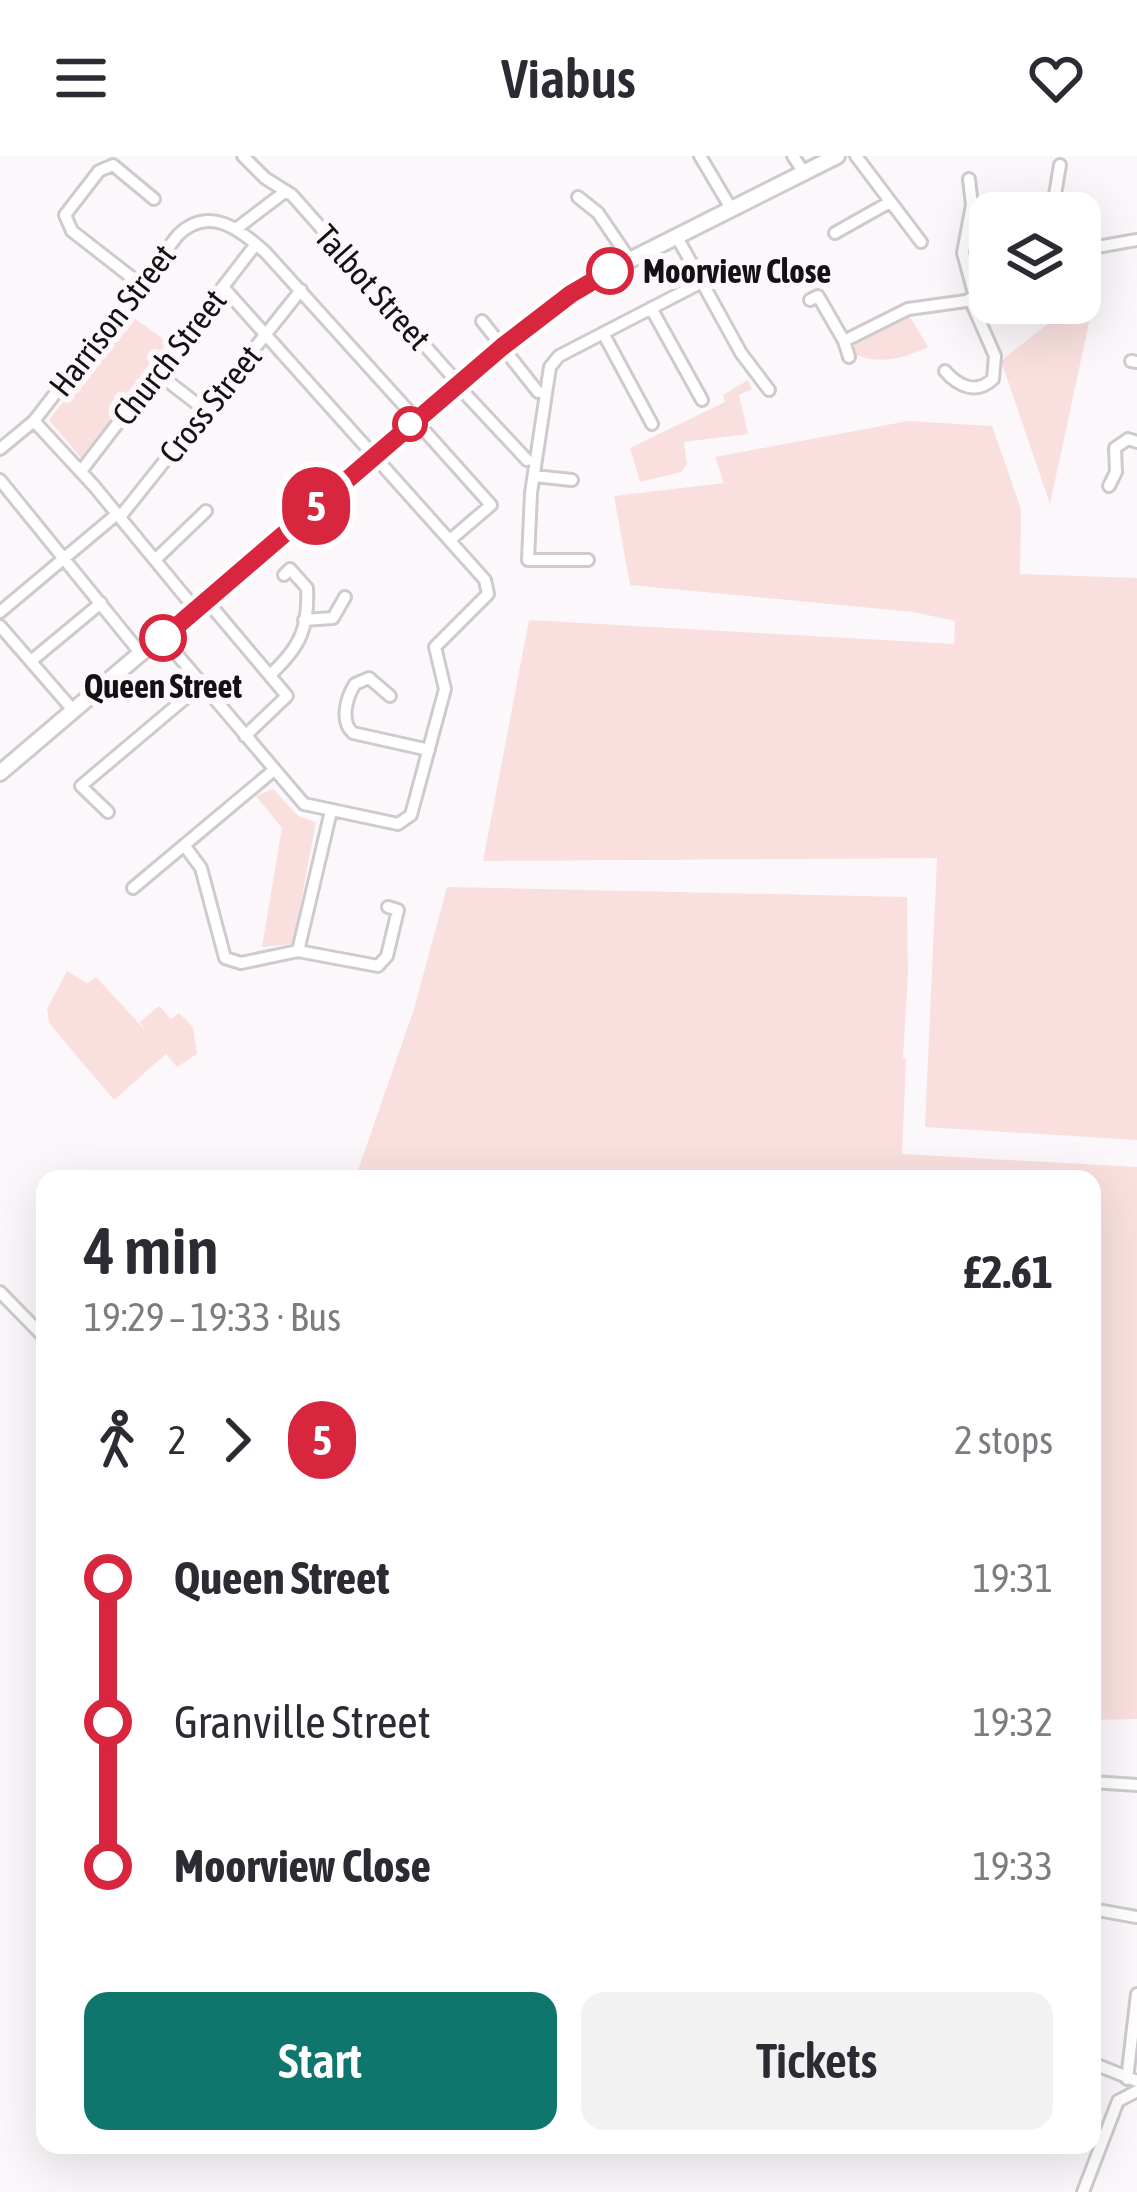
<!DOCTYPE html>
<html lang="en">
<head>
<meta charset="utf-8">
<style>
  :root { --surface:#fff; --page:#f2f2f3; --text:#2b2b33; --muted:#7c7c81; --accent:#0f766e }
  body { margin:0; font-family:"Asap Condensed",sans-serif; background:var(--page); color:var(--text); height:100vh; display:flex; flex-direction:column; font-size:45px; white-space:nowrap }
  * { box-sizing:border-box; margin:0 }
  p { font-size:39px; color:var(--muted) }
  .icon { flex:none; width:66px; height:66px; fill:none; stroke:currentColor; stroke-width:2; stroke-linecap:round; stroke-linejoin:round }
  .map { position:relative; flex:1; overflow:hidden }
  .drawer { position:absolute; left:36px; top:1014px; width:1065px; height:984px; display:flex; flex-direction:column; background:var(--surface); border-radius:24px; box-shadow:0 12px 48px #0002 }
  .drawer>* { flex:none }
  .badge { padding:0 24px; border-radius:39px; font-size:42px; line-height:78px }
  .controls { position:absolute; left:969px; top:36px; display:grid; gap:24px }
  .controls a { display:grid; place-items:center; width:132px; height:132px; border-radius:24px; background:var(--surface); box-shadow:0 12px 48px #0002; font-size:60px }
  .map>.badge { position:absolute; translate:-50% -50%; box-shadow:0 0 0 6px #fff }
  .legs { display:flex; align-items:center; gap:18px; height:132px; padding:0 48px; font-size:39px }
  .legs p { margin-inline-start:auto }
  .head { display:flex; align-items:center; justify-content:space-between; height:204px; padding:0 48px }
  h1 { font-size:66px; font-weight:600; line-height:90px }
  .primary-button { display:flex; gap:24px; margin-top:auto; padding:24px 48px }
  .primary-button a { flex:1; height:138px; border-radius:24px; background:var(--accent); color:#fff; font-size:48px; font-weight:600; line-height:138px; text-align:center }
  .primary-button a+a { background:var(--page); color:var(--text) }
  ul { padding:0 48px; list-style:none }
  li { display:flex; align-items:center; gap:42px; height:144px; font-size:45px }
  li i { display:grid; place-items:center; width:18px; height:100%; margin:0 15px; background:currentColor }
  li i::after { content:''; width:30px; height:30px; margin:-15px; border:9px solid; border-radius:50%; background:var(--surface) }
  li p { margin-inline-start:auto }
  li:first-child i { background:linear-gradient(#0000 50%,currentColor 0) }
  li:last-child i { background:linear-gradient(currentColor 50%,#0000 0) }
  header { display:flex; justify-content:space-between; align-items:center; height:156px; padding:0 48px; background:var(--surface); font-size:54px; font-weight:600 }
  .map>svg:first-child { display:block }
  .green { fill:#f9e0df }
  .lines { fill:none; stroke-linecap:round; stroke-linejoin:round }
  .minor-casing { stroke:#cfcace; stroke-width:16 }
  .tertiary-casing { stroke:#cfcace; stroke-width:20 }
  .minor { stroke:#fff; stroke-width:10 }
  .tertiary { stroke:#fff; stroke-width:14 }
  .line-1-casing { stroke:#fff; stroke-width:27 }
  .line-1 { stroke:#d7263d; stroke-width:18 }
  .stop-1-dot { fill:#fff; stroke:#d7263d; stroke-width:6 }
  .labels { text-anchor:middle; stroke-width:12; stroke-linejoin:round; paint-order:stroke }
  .stop-label { font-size:33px; font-weight:bold; fill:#131113; stroke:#fcf7fb; text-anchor:start }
  .street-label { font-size:33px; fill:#131113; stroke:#fcf7fb }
</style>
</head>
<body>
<header><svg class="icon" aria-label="menu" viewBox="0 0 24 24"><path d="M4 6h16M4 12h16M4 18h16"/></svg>Viabus<svg class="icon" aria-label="heart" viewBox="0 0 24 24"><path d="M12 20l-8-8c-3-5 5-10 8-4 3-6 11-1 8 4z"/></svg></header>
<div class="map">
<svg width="1137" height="2036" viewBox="0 0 1137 2036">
  <rect width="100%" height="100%" fill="#fcf7fb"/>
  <!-- green -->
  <path class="green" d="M1097 129 1050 348 1001 205 1074 147H1080V143Z
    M130 159 170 188 81 302 49 264Z
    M910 161 928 191C904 202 882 209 856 199L853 189Z
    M748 224 752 233 739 239 748 278 684 286 687 308 681 316 640 326 630 292 725 246 723 239Z
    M908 265 992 270 1021 353 1020 418 1137 422V984L925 971 937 702 483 705 529 464 954 488 955 465 913 456 630 429 614 340 724 327 715 301Z
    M273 633 298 660 316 666 293 788 262 791 282 672 256 640Z
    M447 731 907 741 908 818 903 902 906 903 902 998 1137 1011V1563L1092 1564V1023H355L414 853Z
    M67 815 87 827 96 821 145 874 140 866 159 850 171 863 179 857 193 871 197 898 177 911 166 898 114 944 49 867 47 853Z"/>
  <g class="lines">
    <!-- minor casing -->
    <g class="minor-casing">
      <path id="minor" d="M243 0 265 22 292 39 458 227
        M700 0 732 54
        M793 0 805 18
        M856 0 921 86
        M969 23 972 49 963 97 975 141
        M578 41 598 57 630 104
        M1052 57 1060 9
        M236 73 286 35
        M835 77 890 46
        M677 81 741 197 769 234
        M1080 94 1137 84
        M703 127 729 114 755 116 777 107
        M140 128 72 75 65 59 99 15 113 9 154 43
        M810 144 818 140 844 185 849 201
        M651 152 702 244
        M482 165 538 236
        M603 177 652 268
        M844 185 908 153 966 145 990 132
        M1131 205 1137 206
        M945 215C958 230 976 239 993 223L995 200 970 143
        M157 217 205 254
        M457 229 527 304
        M415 264 491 349 450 384
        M34 265 94 330 196 454
        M0 293 34 265 178 79C209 49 240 73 266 97L416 263
        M81 315 256 88
        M534 320 572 324
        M0 324 142 499
        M1109 330 1116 316 1115 292 1128 283 1137 286
        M120 361 301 134
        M155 404 206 355
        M588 404H528L531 337 550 211 559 200 702 126
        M207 445 287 540 245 580
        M0 456 117 358
        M304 464 333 462 345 441
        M0 470 73 554
        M163 482 304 648 398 668 411 659 445 533 435 491 488 438 485 424 223 131
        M31 505 101 447
        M271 518C300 491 309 472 307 432L290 413 284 419
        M390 540 369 522 355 528C346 542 340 566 353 577L429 594
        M108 656 81 630 202 528
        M184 689 201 712 225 802 241 807 298 795 331 655
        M133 732 274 614
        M298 795 378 810 387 800 398 754 388 751
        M0 1136 45 1182
        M1092 1626 1137 1629
        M1092 1753 1136 1761
        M1092 1907 1137 1925
        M1127 1923 1137 1838
        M1083 2036 1118 1945 1137 1935"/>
    </g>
    <!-- tertiary casing -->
    <g class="tertiary-casing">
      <path id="tertiary" d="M0 617 458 227 571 138 616 111 837 0"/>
    </g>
    <!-- minor -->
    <use href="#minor" class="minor"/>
    <!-- tertiary -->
    <use href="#tertiary" class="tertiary"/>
  </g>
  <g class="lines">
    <!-- line-1 casing -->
    <g class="line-1-casing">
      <path id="line-1" d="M163 482 502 191 571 138 610 115"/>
    </g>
    <!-- line-1 -->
    <use href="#line-1" class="line-1"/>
  </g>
  <!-- markers -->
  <g class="stop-1-dot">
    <circle cx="610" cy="115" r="21"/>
    <circle cx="410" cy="268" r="15"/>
    <circle cx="163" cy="482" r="21"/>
  </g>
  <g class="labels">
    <!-- stop labels -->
    <g class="stop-label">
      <text x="643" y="127">Moorview Close</text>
      <text x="163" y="542" text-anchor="middle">Queen Street</text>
    </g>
    <!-- street labels -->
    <g class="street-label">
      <text transform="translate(373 131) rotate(48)" y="12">Talbot Street</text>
      <text transform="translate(112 164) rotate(-52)" y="12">Harrison Street</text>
      <text transform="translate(169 201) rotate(-52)" y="12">Church Street</text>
      <text transform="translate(210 248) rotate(-51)" y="12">Cross Street</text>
    </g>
  </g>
</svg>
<div class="controls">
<a><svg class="icon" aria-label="layers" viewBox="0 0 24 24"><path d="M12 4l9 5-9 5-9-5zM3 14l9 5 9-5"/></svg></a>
</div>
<b class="badge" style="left:316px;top:350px;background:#d7263d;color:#fff">5</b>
<section class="drawer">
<div class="head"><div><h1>4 min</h1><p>19:29 – 19:33 · Bus</p></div><b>£2.61</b></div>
<div class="legs"><svg class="icon" aria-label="walk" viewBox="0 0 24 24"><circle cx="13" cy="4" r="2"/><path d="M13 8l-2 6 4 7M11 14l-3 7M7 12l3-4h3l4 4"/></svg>2<svg class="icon" aria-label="forward" viewBox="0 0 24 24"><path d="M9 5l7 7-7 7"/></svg><b class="badge" style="background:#d7263d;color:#fff">5</b><p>2 stops</p></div>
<ul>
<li><i style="color:#d7263d"></i><b>Queen Street</b><p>19:31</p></li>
<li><i style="color:#d7263d"></i><span>Granville Street</span><p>19:32</p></li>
<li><i style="color:#d7263d"></i><b>Moorview Close</b><p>19:33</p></li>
</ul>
<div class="primary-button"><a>Start</a><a>Tickets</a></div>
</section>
</div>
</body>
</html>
